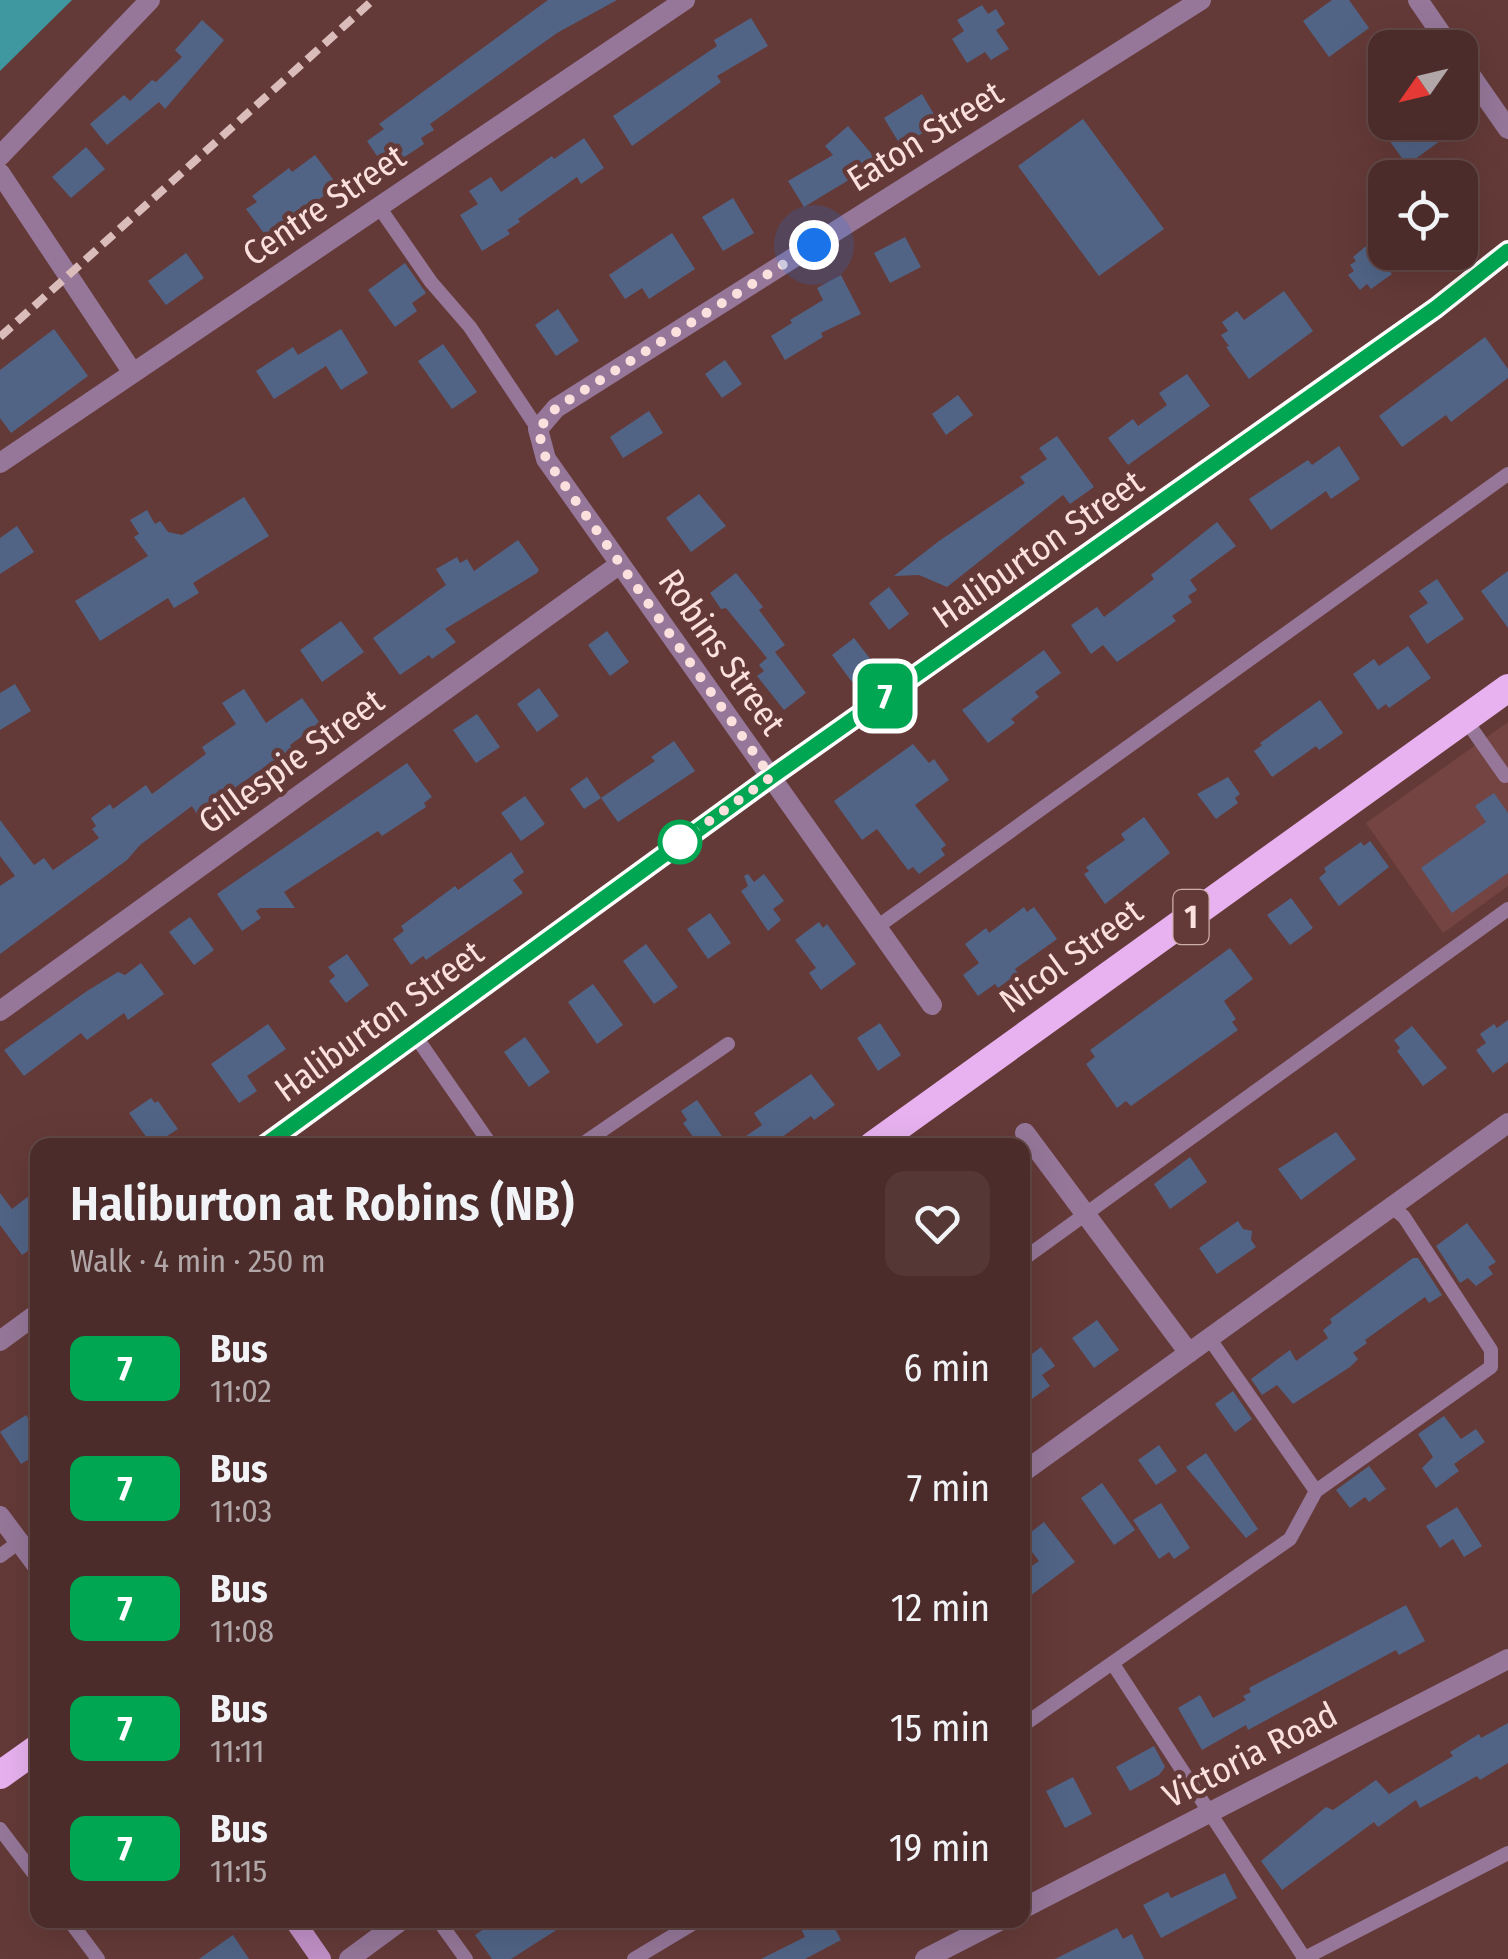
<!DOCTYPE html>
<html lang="en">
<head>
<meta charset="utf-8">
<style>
  :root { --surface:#4b2c2a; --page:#553836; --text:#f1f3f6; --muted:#b2a7a8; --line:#624847 }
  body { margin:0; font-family:"Fira Sans Condensed",sans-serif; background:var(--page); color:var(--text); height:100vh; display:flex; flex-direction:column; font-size:38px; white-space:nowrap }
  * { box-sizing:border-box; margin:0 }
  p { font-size:32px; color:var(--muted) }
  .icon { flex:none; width:55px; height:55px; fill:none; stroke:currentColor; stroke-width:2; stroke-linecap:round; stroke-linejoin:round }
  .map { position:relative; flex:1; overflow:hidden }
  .sheet { position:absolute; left:30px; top:1138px; width:1000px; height:790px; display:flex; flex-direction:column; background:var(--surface); border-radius:20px; box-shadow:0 10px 40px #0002,0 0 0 2px var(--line) }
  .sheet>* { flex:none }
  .badge { padding:0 20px; border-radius:15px; font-size:35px; line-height:65px }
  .needle { width:65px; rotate:236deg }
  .controls { position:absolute; left:1368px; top:30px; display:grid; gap:20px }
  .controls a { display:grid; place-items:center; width:110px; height:110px; border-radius:20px; background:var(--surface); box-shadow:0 10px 40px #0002,0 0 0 2px var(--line); font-size:50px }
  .you { position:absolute; width:50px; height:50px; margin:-25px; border:8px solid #fff; border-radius:50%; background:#1a73e8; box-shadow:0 0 0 15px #1a73e833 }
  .map>.badge { position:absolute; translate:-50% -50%; box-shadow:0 0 0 5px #fff }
  .round { display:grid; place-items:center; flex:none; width:105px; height:105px; border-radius:20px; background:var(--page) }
  .overview { display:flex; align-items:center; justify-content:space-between; height:170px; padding:0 40px }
  h1 { font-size:48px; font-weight:600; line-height:75px }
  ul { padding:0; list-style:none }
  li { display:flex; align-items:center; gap:30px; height:120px; padding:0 40px }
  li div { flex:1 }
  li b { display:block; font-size:38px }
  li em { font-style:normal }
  li .badge { min-width:110px; font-weight:700; text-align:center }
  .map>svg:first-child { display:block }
  .built { fill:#744442 }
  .water { fill:#3f979f }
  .building { fill:#516486 }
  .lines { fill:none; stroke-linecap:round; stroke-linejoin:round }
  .service { stroke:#96779a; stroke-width:14 }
  .minor { stroke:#96779a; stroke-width:20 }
  .tertiary { stroke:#96779a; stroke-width:20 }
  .secondary { stroke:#c190c7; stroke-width:20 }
  .trunk { stroke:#e8b2f0; stroke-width:28 }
  .rail { stroke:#dabcba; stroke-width:8; stroke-dasharray:15 8; stroke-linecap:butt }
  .line-casing { stroke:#fff; stroke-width:22 }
  .line { stroke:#00a651; stroke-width:15 }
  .walk { stroke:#fbe0de; stroke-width:10; stroke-dasharray:0 18 }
  .stop-dot { fill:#fff; stroke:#00a651; stroke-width:5 }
  .labels { text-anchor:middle; stroke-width:9; stroke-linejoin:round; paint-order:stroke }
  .shield { fill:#643a38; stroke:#ceaeac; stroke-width:2.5 }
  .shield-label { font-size:32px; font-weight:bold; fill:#fbe0de }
  .street-label { font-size:35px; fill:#fbe0de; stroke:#643a38 }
</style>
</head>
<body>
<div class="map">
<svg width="1508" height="1959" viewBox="0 0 1508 1959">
  <rect width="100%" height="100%" fill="#643a38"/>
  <!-- built -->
  <path class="built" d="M1508 722V886L1443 933 1366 823Z"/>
  <!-- water -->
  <path class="water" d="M0 0H72L0 71Z"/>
  <!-- building -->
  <path class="building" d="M548 0H617L557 33 430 124 434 130 421 138 424 144 403 158 400 154 383 165 367 141 384 129 379 124Z
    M1332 0H1349L1369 28 1329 57 1303 21Z
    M982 5 988 14 996 9 1005 24 996 30 1009 49 991 60 985 52 967 63 952 39 964 31 957 20Z
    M751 18 768 46 717 76 721 82 632 146 613 116 717 46 714 40Z
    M202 20 224 40 165 109 159 102 107 145 90 124 124 95 130 101 152 80 156 82 182 57 175 50Z
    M922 94 939 123 901 146 884 118Z
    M1083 119 1164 229 1099 276 1018 166Z
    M1376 122H1466L1407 165Z
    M848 126 881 165 858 184 852 178 804 207 788 181 833 155 825 146Z
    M584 138 604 168 581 184 577 177 518 219 520 222 507 230 510 234 482 251 460 215 478 204 469 191 491 177 501 192 552 156 554 159Z
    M86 147 105 169 71 198 52 177Z
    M315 155 338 186 266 236 246 209 257 202 252 196 289 168 292 172Z
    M733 198 754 233 723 251 702 217Z
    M1385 230V252H1407L1386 267 1392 274 1371 289 1367 284 1360 290 1348 275 1354 271 1350 265 1356 261 1353 257Z
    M672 233 695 269 649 299 642 288 625 299 609 275Z
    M905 237 921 267 890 283 874 253Z
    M186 253 204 278 166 305 148 281Z
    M405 263 426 293 412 303 417 311 395 327 368 290Z
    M841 275 861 314 821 333 823 337 785 360 771 336 792 323 790 320 823 300 817 288Z
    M1284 291 1313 331 1249 379 1226 347 1229 346 1221 335 1228 331 1222 322 1237 311 1244 320Z
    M558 309 579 341 556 356 535 325Z
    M54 329 88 376 11 433 0 418V370Z
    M341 329 368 373 341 390 326 366 274 399 256 371 293 347 298 355Z
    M1485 337 1508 369V378L1451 422 1446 415 1402 447 1379 416Z
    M443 344 477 392 452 409 418 361Z
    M725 360 742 384 722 398 705 374Z
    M1187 374 1210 406 1128 465 1108 438 1133 419 1138 426 1167 405 1159 393Z
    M958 395 973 415 946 435 932 414Z
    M649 411 663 433 623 458 610 437Z
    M1057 436 1094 487 1070 504 1063 495 947 587 919 575 894 576 939 541 1025 483 1020 477 1047 459 1039 448Z
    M1339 446 1360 479 1331 499 1326 491 1271 530 1249 499 1308 460 1312 465Z
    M699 494 726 526 691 552 666 518Z
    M244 497 269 536 193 583 199 593 174 608 168 598 100 641 75 601 148 556 134 537 139 534 130 520 147 510 155 524 160 521 168 532 182 535Z
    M1217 522 1236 546 1190 580 1197 590 1188 596 1192 602 1172 616 1176 621 1117 662 1103 645 1091 654 1071 625 1097 607 1104 617 1154 579 1151 575Z
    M17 526 34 552 0 574V538Z
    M518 540 539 570 537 573 445 629 456 642 432 659 429 655 400 675 373 638 446 585 436 569 457 557 460 563 467 559 474 571Z
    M1508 571V628L1481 591Z
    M736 573 763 607 759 610 785 645 775 652 806 693 784 710 757 676 764 671 759 665 767 658 726 608 721 609 710 593Z
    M1437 579 1464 619 1427 644 1409 616 1428 603 1419 591Z
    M889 587 909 614 889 630 869 603Z
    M341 621 364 652 322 682 300 650Z
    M607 631 629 662 610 676 588 645Z
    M854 638 875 665 852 682 832 655Z
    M1408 646 1431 678 1389 708 1386 704 1378 710 1353 674 1374 659 1379 666Z
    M1044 650 1061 673 1035 692 1039 697 1011 719 1015 723 988 743 962 710Z
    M15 684 31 711 0 730V693Z
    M539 688 559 716 537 732 517 704Z
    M244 689 266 723 302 698 320 723 290 745 292 748 197 814 192 806 140 845 127 860 0 954V886L15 876 0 856V820L34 865 44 858 53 870 99 838 92 829 96 826 91 818 110 804 113 809 146 785 152 794 206 754 202 747 236 724 222 703Z
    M1320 700 1343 733 1319 750 1316 746 1272 777 1254 751 1262 745 1260 743Z
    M477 714 500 747 476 763 453 730Z
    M674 741 695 771 618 822 601 798 655 761 651 757Z
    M913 744 929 763 934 759 949 780 915 805 946 845 941 849 945 855 919 874 913 867 908 870 877 829 862 840 834 801Z
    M407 763 432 797 424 803 426 807 382 836 378 831 284 892 295 908H260L256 911 261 918 242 931 217 894Z
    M587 777 601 798 584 809 570 789Z
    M1228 777 1240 794 1235 798 1238 803 1216 819 1197 794Z
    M1494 793 1508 813V873L1452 913 1421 868 1486 822 1475 806Z
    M525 796 545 824 521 841 501 813Z
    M1144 817 1170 853 1105 904 1084 874 1089 871 1086 867 1125 840 1121 834Z
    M1370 841 1389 867 1339 906 1319 878 1326 872 1324 868 1361 842 1364 846Z
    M511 852 524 872 513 880 523 893 426 960 423 956 411 965 393 939 404 931 401 926 455 886 458 890Z
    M748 874 754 882 764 874 784 901 773 909 781 920 768 931 741 891 748 886 744 876Z
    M1291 898 1313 928 1290 945 1267 915Z
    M1024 907 1027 912 1034 907 1057 939 1015 969 1018 973 998 988 995 984 978 996 963 975 979 963 965 944 986 928 989 933Z
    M710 913 731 943 708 959 687 929Z
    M190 917 214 950 194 965 169 932Z
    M819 922 823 928 827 924 856 964 821 990 809 973 816 968 795 940Z
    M646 944 678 987 654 1004 623 961Z
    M1230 948 1253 979 1224 1001 1236 1019 1232 1022 1238 1030 1131 1106 1126 1101 1117 1108 1086 1064 1095 1057 1090 1050Z
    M347 954 369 985 346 1003 329 981 335 976 328 967Z
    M141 963 164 994 128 1020 124 1013 87 1040 81 1033 24 1076 4 1050 87 991 118 972 125 975Z
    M593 984 623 1025 597 1044 568 1002Z
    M1508 1020V1062L1493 1073 1476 1050 1486 1043 1480 1034 1494 1024 1497 1028Z
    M880 1023 901 1055 878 1071 857 1038Z
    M268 1024 286 1049 247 1076 257 1091 239 1103 211 1064Z
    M1412 1026 1447 1068 1423 1086 1397 1051 1400 1048 1394 1040Z
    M525 1037 550 1072 529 1087 504 1052Z
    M811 1074 835 1105 814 1120 811 1116 771 1145H733L762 1125 754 1113Z
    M151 1098 155 1103 158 1101 178 1129 167 1136 173 1145H152L129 1113Z
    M697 1100 728 1145H699L683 1123 687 1120 681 1111Z
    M1336 1132 1356 1159 1301 1200 1278 1169Z
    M1190 1157 1207 1182 1170 1209 1154 1184Z
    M38 1189V1244L22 1255 0 1225V1193L12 1209Z
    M1238 1221 1243 1229 1252 1231 1251 1240 1256 1247 1217 1274 1199 1248Z
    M1467 1223 1496 1262 1488 1267 1493 1274 1476 1286 1468 1278 1460 1283 1436 1246Z
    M1413 1258H1418L1442 1295 1429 1303 1425 1297 1365 1340 1367 1343 1353 1353 1358 1359 1350 1367 1293 1404 1277 1385 1262 1395 1251 1379 1290 1350 1296 1361 1328 1338 1323 1330 1332 1323 1330 1319Z
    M1097 1320 1119 1350 1094 1368 1072 1338Z
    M1041 1347 1055 1366 1042 1375 1050 1386 1022 1406V1349L1028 1357Z
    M1233 1391 1252 1419 1235 1432 1215 1404Z
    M26 1415 38 1434V1454L21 1464 0 1432Z
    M1444 1416 1461 1439 1476 1429 1485 1442 1454 1464 1459 1471 1436 1488 1422 1468 1433 1457 1418 1434Z
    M1159 1445 1177 1471 1156 1485 1138 1460Z
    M1206 1453 1258 1529 1246 1538 1186 1467Z
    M1369 1466 1386 1489 1369 1502 1365 1497 1350 1508 1336 1490Z
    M1102 1483 1135 1530 1114 1545 1081 1498Z
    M1161 1503 1190 1548 1174 1559 1169 1552 1159 1559 1133 1520Z
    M1457 1507 1482 1546 1464 1557 1453 1539 1440 1548 1426 1526Z
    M1044 1522 1075 1562 1022 1602V1573L1039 1561 1022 1539Z
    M1406 1605 1425 1641 1399 1655 1396 1650 1248 1730 1246 1725 1202 1750 1178 1708 1200 1695 1213 1718 1246 1700 1243 1696 1251 1692 1249 1688Z
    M1508 1723V1763L1480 1780 1477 1776 1420 1808 1416 1800 1378 1827 1374 1822 1282 1890 1261 1861 1326 1807 1333 1810 1376 1780 1389 1794 1453 1756 1450 1752 1479 1734 1481 1738Z
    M1154 1746 1165 1767 1159 1775 1130 1791 1116 1767Z
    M1073 1777 1092 1814 1065 1828 1046 1791Z
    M1225 1873 1237 1898 1161 1938 1143 1905 1168 1892 1171 1898Z
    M497 1920H572L511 1959H492L475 1935Z
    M797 1920H830L841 1940 805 1959H761L805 1937Z
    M1117 1928 1123 1939 1132 1934 1144 1959H1055Z
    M233 1935 249 1959H199Z"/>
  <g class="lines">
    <!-- service -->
    <path class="service" d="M379 207 431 282 470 327 538 429
      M1465 719 1505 776
      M877 927 1508 474
      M414 1034 491 1145
      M581 1145 728 1044
      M1022 1260 1508 909
      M1209 1338 1316 1491 1491 1367V1350L1404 1217 1392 1207
      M24 1548 38 1538
      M0 1556 19 1542
      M1113 1664 1305 1959
      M1022 1726 1290 1539 1316 1491
      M0 1829 38 1879
      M69 1920 98 1959
      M438 1920 466 1959
      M634 1959 699 1920
      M1303 1959 1508 1853"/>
    <!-- minor -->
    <path class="minor" d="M1418 0 1451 48
      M1460 60 1508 129
      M0 156 150 0
      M0 173 133 373
      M0 463 685 0
      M932 1005 546 459 538 429 556 408 1201 0
      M0 1011 620 564
      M1025 1133 1189 1353
      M265 1145 771 777 1435 308 1508 251
      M0 1341 38 1313
      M1022 1473 1508 1123
      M0 1516 38 1567
      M349 1959 402 1920"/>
    <!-- tertiary -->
    <path class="tertiary" d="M1022 1909 1508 1659
      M925 1959 1001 1920"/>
    <!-- secondary -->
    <path class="secondary" d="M294 1920 321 1959"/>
    <!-- trunk -->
    <path class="trunk" d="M873 1145 1508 688
      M0 1775 38 1748"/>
    <!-- rail -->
    <path class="rail" d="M0 337 373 0"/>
  </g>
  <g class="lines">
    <!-- line casing -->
    <g class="line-casing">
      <path id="line" d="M265 1145 771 777 1436 308 1508 251"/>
    </g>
    <!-- line -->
    <use href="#line" class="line"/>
    <!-- walk -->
    <path class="walk" d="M680 842 771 777 546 459 538 430 556 408 814 245"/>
  </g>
  <!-- markers -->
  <circle class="stop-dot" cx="680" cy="842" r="20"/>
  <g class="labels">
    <!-- shield labels -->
    <rect class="shield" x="1173.5" y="890" width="35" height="54" rx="8"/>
    <g class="shield-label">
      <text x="1191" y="928">1</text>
    </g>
    <!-- street labels -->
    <g class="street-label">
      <text transform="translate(925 136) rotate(-32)" y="12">Eaton Street</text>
      <text transform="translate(324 205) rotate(-34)" y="12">Centre Street</text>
      <text transform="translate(1038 549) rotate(-35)" y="12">Haliburton Street</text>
      <text transform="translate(722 652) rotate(55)" y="12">Robins Street</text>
      <text transform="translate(291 761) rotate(-36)" y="12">Gillespie Street</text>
      <text transform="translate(1071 956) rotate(-36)" y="12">Nicol Street</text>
      <text transform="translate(379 1021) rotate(-36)" y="12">Haliburton Street</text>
      <text transform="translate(1250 1755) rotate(-27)" y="12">Victoria Road</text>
    </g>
  </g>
</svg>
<div class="controls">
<a><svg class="needle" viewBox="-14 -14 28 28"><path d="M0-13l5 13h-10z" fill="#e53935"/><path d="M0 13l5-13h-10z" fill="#b2a7a8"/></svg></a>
<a><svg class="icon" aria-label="locate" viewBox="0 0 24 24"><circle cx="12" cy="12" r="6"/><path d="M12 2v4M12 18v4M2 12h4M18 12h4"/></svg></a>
</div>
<div class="you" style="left:814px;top:245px"></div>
<b class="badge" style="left:885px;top:696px;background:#00a651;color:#fff">7</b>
<section class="sheet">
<div class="overview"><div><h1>Haliburton at Robins (NB)</h1><p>Walk · 4 min · 250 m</p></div><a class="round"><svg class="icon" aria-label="heart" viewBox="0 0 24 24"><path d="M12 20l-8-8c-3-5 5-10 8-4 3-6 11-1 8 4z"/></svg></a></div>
<ul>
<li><span class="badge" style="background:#00a651;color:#fff">7</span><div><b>Bus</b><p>11:02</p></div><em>6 min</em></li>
<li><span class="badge" style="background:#00a651;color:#fff">7</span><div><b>Bus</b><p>11:03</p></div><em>7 min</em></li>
<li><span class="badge" style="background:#00a651;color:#fff">7</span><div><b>Bus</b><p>11:08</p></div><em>12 min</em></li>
<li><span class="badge" style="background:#00a651;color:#fff">7</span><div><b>Bus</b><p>11:11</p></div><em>15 min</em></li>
<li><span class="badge" style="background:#00a651;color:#fff">7</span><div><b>Bus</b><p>11:15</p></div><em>19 min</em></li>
</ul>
</section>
</div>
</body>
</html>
